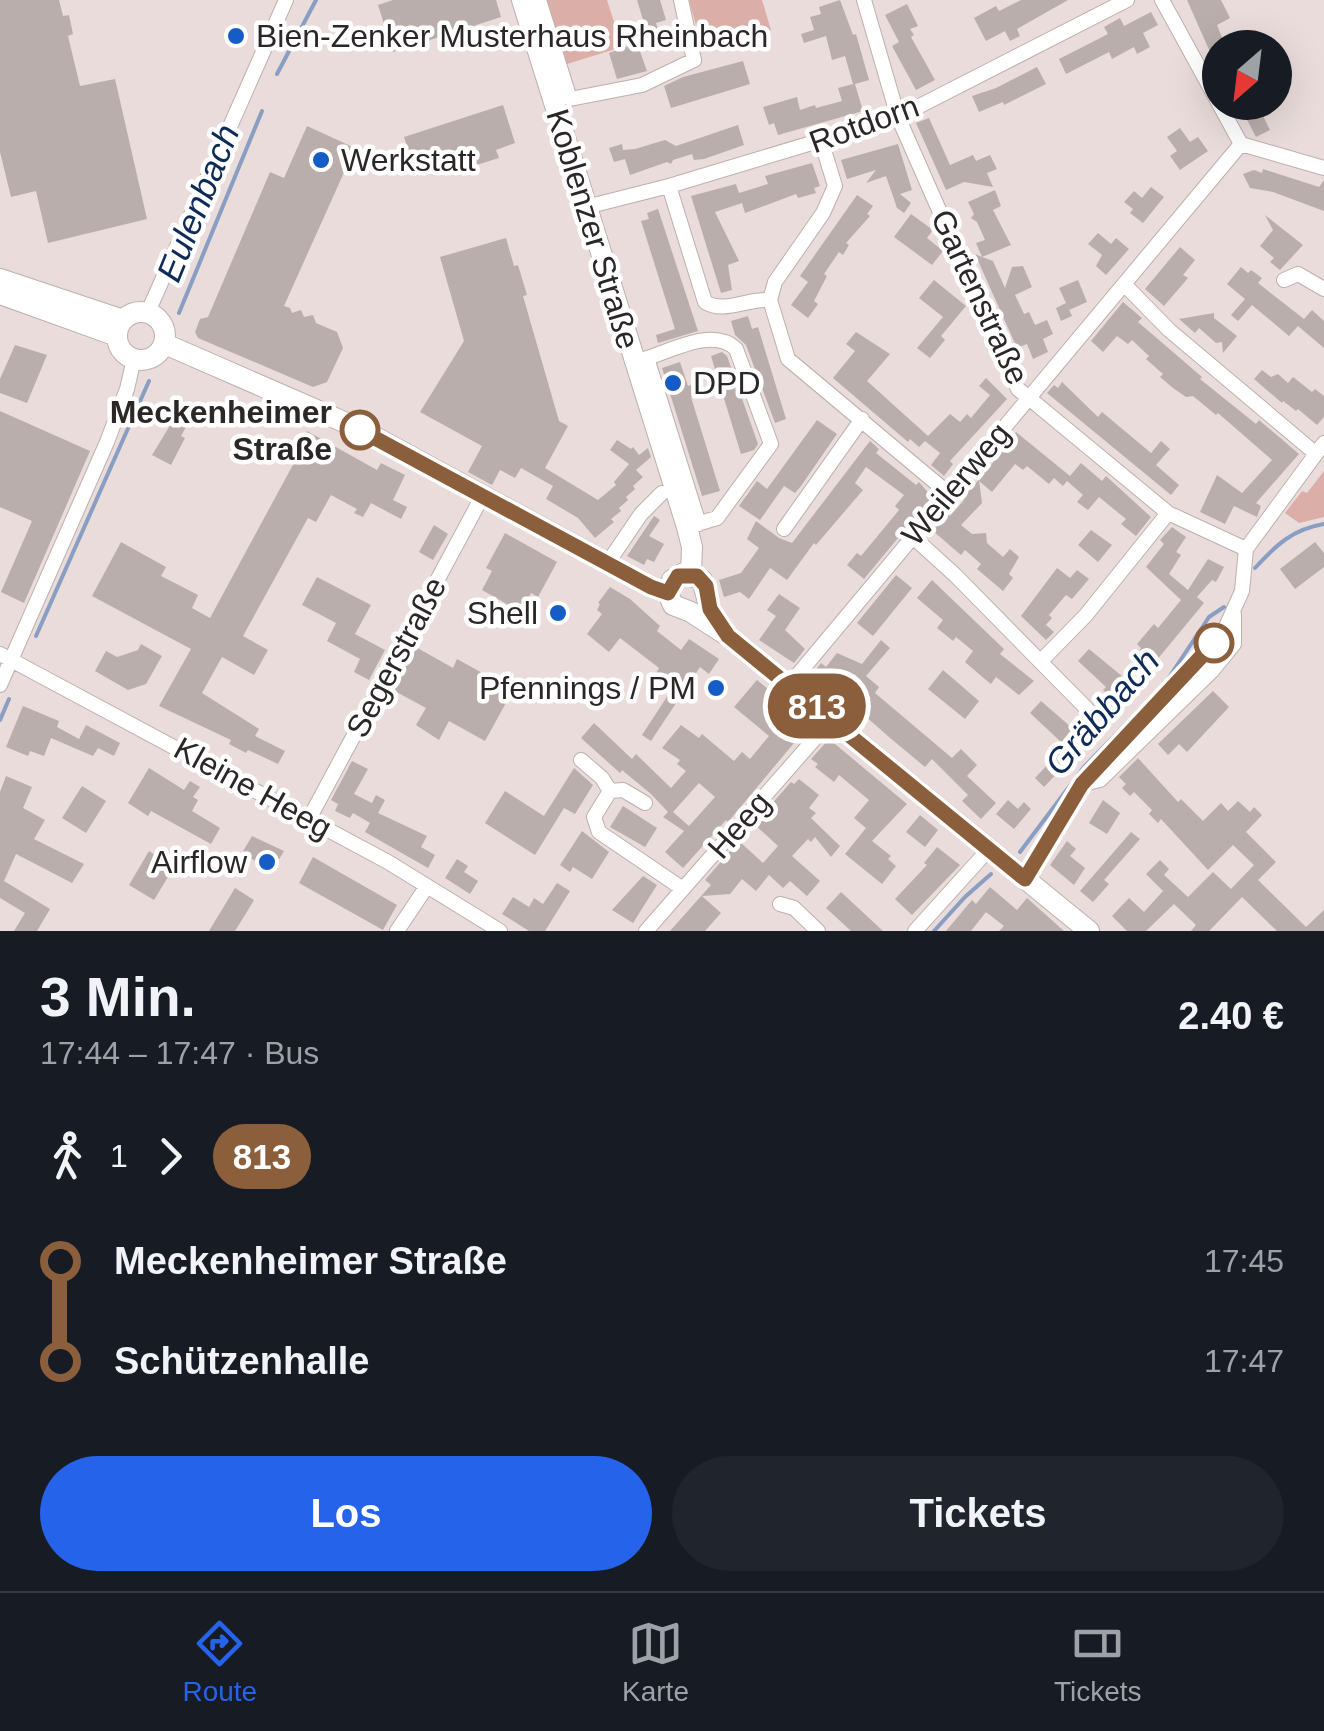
<!DOCTYPE html>
<html lang="de">
<head>
<meta charset="utf-8">
<style>
  :root { --surface:#171b24; --page:#20242c; --text:#f1f3f6; --muted:#9ea1a6; --line:#363941; --accent:#2563eb }
  body { margin:0; font-family:Arial,sans-serif; background:var(--page); color:var(--text); height:100vh; display:flex; flex-direction:column; font-size:38px; white-space:nowrap }
  * { box-sizing:border-box; margin:0 }
  p { font-size:32px; color:var(--muted) }
  .icon { flex:none; width:55px; height:55px; fill:none; stroke:currentColor; stroke-width:2; stroke-linecap:round; stroke-linejoin:round }
  .map { position:relative; height:931px; overflow:hidden }
  .details { display:flex; flex-direction:column; background:var(--surface); flex:1 }
  .details>* { flex:none }
  .badge { padding:0 20px; border-radius:32px; font-size:35px; line-height:65px }
  .needle { width:65px; rotate:208deg }
  .fabs { position:absolute; left:1202px; top:30px; display:grid; gap:20px }
  .fabs a { display:grid; place-items:center; width:90px; height:90px; border-radius:50%; background:var(--surface); box-shadow:0 10px 40px #0002; font-size:50px }
  .map>.badge { position:absolute; translate:-50% -50%; box-shadow:0 0 0 5px #fff }
  .legs { display:flex; align-items:center; gap:15px; height:110px; padding:0 40px; font-size:32px }
  .legs p { margin-inline-start:auto }
  .overview { display:flex; align-items:center; justify-content:space-between; height:170px; padding:0 40px }
  h1 { font-size:55px; font-weight:800; line-height:75px }
  .action { display:flex; gap:20px; margin-top:auto; padding:20px 40px }
  .action a { flex:1; height:115px; border-radius:60px; background:var(--accent); color:#fff; font-size:40px; font-weight:800; line-height:115px; text-align:center }
  .action a+a { background:var(--page); color:var(--text) }
  ul { padding:0 40px; list-style:none }
  li { display:flex; align-items:center; gap:35px; height:100px; font-size:38px }
  li i { display:grid; place-items:center; width:15px; height:100%; margin:0 12px; background:currentColor }
  li i::after { content:''; width:25px; height:25px; margin:-12px; border:8px solid; border-radius:50%; background:var(--surface) }
  li p { margin-inline-start:auto }
  li:first-child i { background:linear-gradient(#0000 50%,currentColor 0) }
  li:last-child i { background:linear-gradient(currentColor 50%,#0000 0) }
  .dock { display:flex; justify-content:space-around; align-items:center; height:140px; border-top:2px solid var(--line); background:var(--surface); font-size:28px; color:var(--muted) }
  .dock a { display:grid; justify-items:center; gap:5px }
  .dock .current { color:var(--accent) }
  .map>svg:first-child { display:block }
  .green { fill:#dcaea8 }
  .lines { fill:none; stroke-linecap:round; stroke-linejoin:round }
  .stream { stroke:#889ec2; stroke-width:4 }
  .building { fill:#baaead; fill-rule:evenodd }
  .street-casing { stroke:#bcb0ae; stroke-width:16 }
  .secondary-casing { stroke:#bcb0ae; stroke-width:22 }
  .street { stroke:#fff; stroke-width:14 }
  .secondary { stroke:#fff; stroke-width:20 }
  .line-1-casing { stroke:#fff; stroke-width:22 }
  .line-1 { stroke:#8b5e3c; stroke-width:15 }
  .poi-dot { fill:#155cc7; stroke:#fff; stroke-width:4 }
  .stop-1-dot { fill:#fff; stroke:#8b5e3c; stroke-width:5 }
  .labels { text-anchor:middle; stroke-width:9; stroke-linejoin:round; paint-order:stroke }
  .poi-label { font-size:32px; fill:#2c2727; stroke:#fff; text-anchor:start }
  .street-label { font-size:32px; fill:#2c2727; stroke:#fff }
  .stop-label { font-size:32px; font-weight:bold; fill:#2c2727; stroke:#fff; text-anchor:end }
  .water-label { font-size:35px; font-style:italic; fill:#0e2b57; stroke:#fff }
</style>
</head>
<body>
<div class="map">
<svg width="1324" height="931" viewBox="0 0 1324 931">
  <rect width="100%" height="100%" fill="#e9dcda"/>
  <!-- green -->
  <path class="green" d="M547 0H607L622 47 567 64Z
    M689 0H762L771 30 703 50Z
    M1324 471V517L1299 523 1285 513 1302 491 1307 493Z"/>
  <g class="lines">
    <!-- stream -->
    <path class="stream" d="M277 74 316 0
      M179 313 262 111
      M1255 568C1276 545 1293 529 1324 524
      M36 636 149 381
      M0 720 9 699
      M1020 852 1084 767 1164 685 1209 617 1224 607
      M934 931 965 897 991 874"/>
  </g>
  <!-- building -->
  <path class="building" d="M0 0H59L63 16 69 15 73 34 68 36 80 86 115 79 147 219 48 243 36 191 11 197 0 152Z
    M393 0H496L501 17 393 52 378 5Z
    M637 0H660L666 20 656 23 658 30 647 33Z
    M840 0 853 35 856 34 869 80 855 84 863 111 778 135 774 123 769 125 763 107 797 97 800 110 815 105 816 108 842 101 838 88 853 84 845 56 832 60 826 36 804 43 801 34 814 30 810 17 821 14 819 7Z
    M1021 0H1068L1017 29 1020 36 1010 41 1005 31 986 41 974 18 996 6 999 11Z
    M1187 0H1221L1230 18 1217 25 1225 45 1210 52Z
    M907 4 918 26 910 29 914 35 911 37 935 80 916 90 892 46 899 42 885 15Z
    M1151 12 1158 25 1143 33 1150 47 1137 54 1134 47 1112 59 1109 52 1066 74 1059 59 1108 34 1104 27 1120 18 1124 26Z
    M637 43 647 71 617 79 609 53Z
    M743 61 750 84 671 108 664 86 683 77Z
    M1037 67 1046 84 1004 105 1003 102 979 112 972 96 996 88Z
    M1251 102H1256L1270 130 1256 137 1241 108Z
    M503 105 515 143 496 150 499 158 470 167 467 159 416 175 404 137Z
    M929 118 950 165 973 155 976 161 990 155 997 169 987 173 993 187 964 182 946 190 916 123Z
    M738 125 744 145 704 159 694 160 692 154 673 160 671 164 667 162 630 175 625 159 614 162 609 148 622 144 623 150 635 149 665 140 676 146Z
    M307 126 355 148 284 306 290 308 292 313 301 310 304 317 313 315 316 323 337 332 343 348 327 382 313 387 198 338 195 332 200 319 208 317 270 172 284 178Z
    M1180 128 1190 142 1198 137 1208 151 1180 170 1170 156 1177 151 1167 137Z
    M898 144 912 190 900 194 911 203 904 213 897 208 886 176 866 183 876 170 847 179 841 160Z
    M812 163 820 186 814 188 816 193 798 198 796 194 745 213 742 203 715 212 739 261 728 265 732 290 721 293 691 196 736 184 739 193 768 184 765 176Z
    M1263 169 1319 187 1324 180V211L1273 192 1250 188 1243 174 1254 170 1262 173Z
    M1151 187 1164 197 1143 223 1130 213 1133 209 1124 202 1134 191 1142 198Z
    M995 190 1001 206 993 210 1011 245 982 257 993 261 1005 288 1012 267 1023 266 1032 287 1015 295 1024 314 1029 312 1035 325 1047 320 1053 334 1043 339 1048 352 1033 359 1027 344 1017 348 975 254 982 257 976 243 985 240 977 222 971 218 974 214 968 202Z
    M857 195 873 206 867 214 870 216 846 243 849 245 843 255 839 252 824 274 827 276 814 301 818 304 808 318 791 305 808 282 800 276Z
    M658 209 698 331 658 343 656 335 675 329 641 221 649 219 647 213Z
    M911 214 933 230 927 238 943 251 932 265 894 237Z
    M1265 215 1303 245 1280 270 1270 262 1274 258 1260 246 1273 230Z
    M1098 233 1111 244 1116 238 1129 249 1106 275 1096 266 1102 255 1088 244Z
    M506 238 514 266 518 265 527 295 523 296 559 421 568 426 545 468 598 500 616 485 614 482 629 464 610 450 617 440 631 449 633 447 639 455 648 448 651 457 636 470 643 477 633 486 635 489 626 497 628 500 619 508 621 511 611 519 614 522 595 538 578 518 546 499 553 486 521 468 515 478 500 470 492 485 468 472 482 446 420 412 464 341 440 257Z
    M1180 247 1195 260 1183 275 1188 278 1164 306 1145 289Z
    M1241 267 1248 273 1251 270 1262 278 1258 283 1304 319 1312 310 1324 321V348L1298 326 1289 336 1252 305 1238 321 1231 315 1245 299 1227 284Z
    M934 280 966 306 941 336 945 340 930 358 917 348 943 317 919 298Z
    M1078 280 1087 302 1069 310 1066 303 1072 316 1061 321 1056 308 1066 303 1059 288Z
    M1123 302 1142 318 1138 322 1202 377 1200 379 1256 424 1259 420 1299 454 1256 503 1261 506 1257 517 1234 506 1225 524 1200 512 1217 475 1242 493 1272 460 1218 413 1216 415 1193 396 1186 397 1173 388 1160 377 1163 374 1146 359 1149 356 1132 340 1128 344 1117 336 1103 352 1091 341Z
    M1214 313V318L1237 336 1223 353 1222 342 1216 343 1199 328 1195 333 1179 319Z
    M748 316 752 329 758 327 786 419 775 423 746 345 735 335 731 321Z
    M856 332 890 354 867 381 928 436 950 414 960 422 967 414 971 418 990 395 979 386 986 378 1007 399 950 461 953 464 944 476 931 465 940 453 925 441 919 447 910 439 908 442 833 378 855 351 846 344Z
    M15 345 47 355 27 403 0 393V379Z
    M722 352 727 356 758 444 754 450 741 454 711 356Z
    M680 362 688 386 691 385 695 396 691 397 720 491 702 496 662 368Z
    M1262 370 1271 377 1278 374 1288 383 1293 377 1312 392 1315 389 1324 396V417L1317 425 1298 409 1296 411 1283 401 1282 403 1254 379Z
    M1062 382 1098 417 1102 412 1151 453 1161 441 1170 449 1156 465 1179 485 1171 495 1047 393 1054 385 1058 388Z
    M180 409 192 416 181 436 185 438 171 465 152 455Z
    M0 411 90 451 24 603 1 592 32 521 0 507Z
    M817 420 837 434 801 486 795 493 784 486 760 520 739 506 757 481 767 489Z
    M307 431 377 470 381 463 405 475 393 500 407 507 401 519 371 503 363 517 354 513 357 509 331 495 316 522 308 518 243 636 268 650 254 675 222 657 202 693 259 729 255 736 285 751 278 764 248 750 246 753 229 744 231 740 159 706 191 649 92 596 121 542 166 567 161 576 198 595 192 608 210 618 295 461 292 459Z
    M1016 432 1070 476 1081 463 1102 481 1106 476 1151 517 1136 536 1121 524 1126 519 1099 497 1088 510 1077 502 1083 495 1067 481 1063 486 1054 478 1049 484 1027 466 1023 470 1015 464 992 492 979 481Z
    M870 441 879 449 876 453 916 485 919 482 932 497 864 579 847 565 857 553 861 556 899 510 895 506 904 495 866 467 855 483 863 490 816 545 814 543 787 580 770 568 749 599 740 592 724 597 719 580 741 573 759 548 747 539 756 521 779 538 792 543Z
    M979 480 982 503 961 525 972 534 986 533 987 543 1003 557 1010 549 1019 557 1009 574 1013 578 1003 591 977 569 981 564 965 550 961 555 933 531 948 514 950 516 964 500 961 497Z
    M654 516 660 520 649 536 664 544 654 562 647 559 644 565 627 556Z
    M434 525 448 534 433 560 419 552Z
    M1172 527 1186 537 1176 552 1181 555 1169 574 1188 590 1208 559 1224 567 1216 582 1212 580 1197 597 1204 603 1151 667 1137 655 1141 648 1137 644 1154 624 1158 628 1181 600 1146 567 1164 544 1160 540Z
    M1091 530 1112 545 1098 562 1078 545Z
    M505 533 557 562 538 597 531 593 521 612 482 590 492 571 486 568Z
    M1315 542 1324 553V567L1295 589 1280 569Z
    M1057 568 1070 578 1077 570 1089 579 1072 599 1066 595 1049 615 1052 618 1043 628 1046 625 1054 632 1046 640 1021 616Z
    M896 575 912 588 873 636 857 623Z
    M317 577 371 605 355 634 385 650 369 680 354 672 360 659 327 641 336 623 302 605Z
    M932 580 1004 649 1000 654 1034 681 1019 695 996 677 991 684 986 680 965 662 973 651 956 637 953 641 937 628 943 620 917 598Z
    M610 587 630 599 660 626 657 631 681 650 689 639 719 659 709 674 700 667 651 741 642 735 674 686 656 673 659 668 620 638 609 652 587 634 602 614 597 610 600 604 598 603Z
    M779 594 800 608 785 630 805 649 794 663 759 640 776 616 767 610Z
    M881 640 890 648 866 676 879 687 875 693 952 758 961 749 977 765 967 776 996 803 981 819 962 801 968 795 932 759 925 767 889 737 864 715 871 707 839 681 832 690 810 677 821 663 826 667 837 653 862 664Z
    M141 644 162 656 146 684 128 690 95 671 106 651 117 657 138 650Z
    M414 646 453 668 457 659 513 690 485 741 449 721 439 740 416 725 426 708 391 689Z
    M1089 649 1128 681 1120 690 1128 698 1044 787 1035 778 1051 761 1047 757 1061 742 1030 713 1041 701 1079 734 1112 698 1103 690 1106 687 1078 661Z
    M943 670 979 701 965 719 928 689Z
    M757 680 796 712 792 716 804 731 728 822 726 820 683 868 665 852 684 831 663 817 668 812 651 794 622 770 620 773 581 738 594 723 632 759 636 754 671 788 686 771 677 764 680 760 662 748 681 725 699 738 702 734 734 761 742 752 750 759 769 736 734 707ZM699 783 715 797 689 826 673 812Z
    M1213 691 1229 707 1187 752 1179 744 1168 755 1158 744Z
    M23 706 59 721 57 727 79 739 86 725 120 743 114 756 98 748 93 756 51 738 44 756 30 751 28 756 6 747Z
    M829 739 907 804 872 841 891 856 888 859 896 866 882 884 845 854 866 828 854 818 869 800 839 775 834 782 815 767 818 764 811 759Z
    M1138 758 1178 802 1181 799 1203 821 1221 803 1228 811 1238 801 1250 812 1254 807 1262 815 1246 832 1276 862 1258 880 1306 927 1324 910V931H1277L1242 897 1209 931H1191L1196 925 1174 904 1146 931H1127L1112 916 1129 898 1144 912 1163 891 1146 874 1160 860 1169 869 1164 875 1188 897 1213 872 1231 889 1254 865 1233 845 1208 870 1161 819 1158 823 1149 814 1152 810 1134 792 1130 796 1122 788 1126 784 1119 777Z
    M352 761 368 769 354 794 372 803 376 795 385 800 378 813 427 836 421 847 435 855 428 868 365 832 370 823 353 813 350 818 335 811 338 804 331 800Z
    M149 768 184 790 190 781 200 787 193 797 198 800 192 811 220 828 211 844 151 811 148 816 128 803Z
    M574 768 593 785 575 814 564 808 535 855 485 823 505 791 544 816Z
    M6 776 32 787 23 808 45 820 34 839 84 864 72 883 16 854 4 881 50 909 37 931H14L25 913 0 898V792Z
    M799 779 819 795 809 808 816 813 811 818 840 846 831 857 815 837 811 842 808 839 792 856 820 881 807 896 790 881 783 888 769 875 756 891 742 879 730 894 702 896 721 913 705 931H670L711 885 705 880 739 841 763 863 778 846 754 824 791 782 794 784Z
    M82 786 106 801 86 833 62 818Z
    M1008 800 1018 809 1024 802 1031 809 1014 829 996 814Z
    M1103 800 1120 813 1107 834 1089 823Z
    M623 806 657 828 645 847 610 827Z
    M920 815 938 830 925 847 906 832Z
    M582 831 609 852 592 879 573 867 570 872 560 865Z
    M1131 832 1140 839 1104 880 1109 884 1093 902 1080 891Z
    M252 836 284 851 272 871 242 853Z
    M1067 841 1076 849 1070 856 1085 868 1074 885 1050 865Z
    M937 847 960 865 912 915 895 899 927 865 924 863Z
    M149 851 174 867 154 900 129 885Z
    M313 857 397 905 383 930 299 883Z
    M457 859 468 866 464 872 478 881 470 894 445 878Z
    M643 876 657 885 633 923 612 910Z
    M557 883 570 891 545 931H529L502 914 513 897 529 907 534 898 543 904Z
    M990 887 1017 910 1027 898 1064 931H999L1004 926 986 912 971 931H946L972 900 976 904Z
    M235 888 254 900 245 915 235 931H209Z
    M841 892 883 931H851L826 908Z"/>
  <g class="lines">
    <!-- street casing -->
    <g class="street-casing">
      <path id="street" d="M539 0 570 99 642 85 694 60 681 0
        M864 0 898 117 1018 389 1168 513 1246 549
        M1162 0 1241 144
        M821 140 835 186 823 213 775 282 770 300 788 359 948 493
        M1241 144 1324 168
        M669 186 705 302C724 314 748 298 770 300
        M586 207 669 186 898 117 1127 0
        M1284 280 1298 274 1324 289
        M1124 284 1169 330 1315 453
        M148 312 286 0
        M687 527 717 518 771 444 736 349C714 327 673 350 647 358L699 524
        M784 529 862 419
        M912 536 955 575 1087 709
        M607 564 641 514 662 493
        M0 654 388 862 500 931
        M1041 661 1086 615 1168 513
        M790 684 1241 144
        M0 685 107 442 127 389 134 359
        M581 760 602 778 610 791 594 817 599 832 683 889
        M1083 784 1100 780 1212 671 1234 644V614
        M610 791 623 790 645 803
        M309 819 483 495
        M1025 879 1082 784 1196 664 1225 629 1242 591 1246 549 1324 443
        M780 904 794 908 818 931
        M397 931 427 886
        M646 931 832 719
        M915 931 989 849"/>
    </g>
    <!-- secondary casing -->
    <g class="secondary-casing">
      <path id="secondary" d="M522 0 687 527 692 547 691 573
        M0 279 123 320
        M0 294 117 336
        M117 336a24 24 0 1 1 48 0a24 24 0 1 1-48 0Z
        M165 344 360 429 651 587 668 593
        M728 636 710 609 702 580 684 573 672 580 668 593 673 605 691 612 728 636 1089 931"/>
    </g>
    <!-- street -->
    <use href="#street" class="street"/>
    <!-- secondary -->
    <use href="#secondary" class="secondary"/>
  </g>
  <g class="lines">
    <!-- line-1 casing -->
    <g class="line-1-casing">
      <path id="line-1" d="M360 430 651 587 668 593 678 576H697L706 586 710 609 728 636 1025 879 1082 784 1214 643"/>
    </g>
    <!-- line-1 -->
    <use href="#line-1" class="line-1"/>
  </g>
  <!-- markers -->
  <g class="poi-dot">
    <circle cx="236" cy="36" r="10"/>
    <circle cx="321" cy="160" r="10"/>
    <circle cx="673" cy="383" r="10"/>
    <circle cx="558" cy="613" r="10"/>
    <circle cx="716" cy="688" r="10"/>
    <circle cx="267" cy="862" r="10"/>
  </g>
  <g class="stop-1-dot">
    <circle cx="360" cy="430" r="18"/>
    <circle cx="1214" cy="643" r="18"/>
  </g>
  <g class="labels">
    <!-- poi labels -->
    <g class="poi-label">
      <text x="256" y="47">Bien-Zenker Musterhaus Rheinbach</text>
      <text x="341" y="171">Werkstatt</text>
      <text x="693" y="394">DPD</text>
      <text x="538" y="624" text-anchor="end">Shell</text>
      <text x="696" y="699" text-anchor="end">Pfennings / PM</text>
      <text x="247" y="873" text-anchor="end">Airflow</text>
    </g>
    <!-- street labels -->
    <g class="street-label">
      <text transform="translate(864 124) rotate(-20)" y="11">Rotdorn</text>
      <text transform="translate(593 229) rotate(73)" y="11">Koblenzer Straße</text>
      <text transform="translate(980 297) rotate(65)" y="11">Gartenstraße</text>
      <text transform="translate(956 484) rotate(-50)" y="11">Weilerweg</text>
      <text transform="translate(396 657) rotate(-62)" y="11">Segerstraße</text>
      <text transform="translate(253 788) rotate(29)" y="11">Kleine Heeg</text>
      <text transform="translate(739 825) rotate(-49)" y="11">Heeg</text>
    </g>
    <!-- stop labels -->
    <g class="stop-label">
      <text x="332" y="423">Meckenheimer<tspan x="332" dy="37">Straße</tspan></text>
    </g>
    <!-- water labels -->
    <g class="water-label">
      <text transform="translate(198 203) rotate(-68)" y="12">Eulenbach</text>
      <text transform="translate(1102 712) rotate(-49)" y="12">Gräbbach</text>
    </g>
  </g>
</svg>
<div class="fabs">
<a><svg class="needle" viewBox="-14 -14 28 28"><path d="M0-13l5 13h-10z" fill="#e53935"/><path d="M0 13l5-13h-10z" fill="#9ea1a6"/></svg></a>
</div>
<b class="badge" style="left:817px;top:706px;background:#8b5e3c;color:#fff">813</b>
</div>
<section class="details">
<div class="overview"><div><h1>3 Min.</h1><p>17:44 – 17:47 · Bus</p></div><b>2.40 €</b></div>
<div class="legs"><svg class="icon" aria-label="walk" viewBox="0 0 24 24"><circle cx="13" cy="4" r="2"/><path d="M13 8l-2 6 4 7M11 14l-3 7M7 12l3-4h3l4 4"/></svg>1<svg class="icon" aria-label="forward" viewBox="0 0 24 24"><path d="M9 5l7 7-7 7"/></svg><b class="badge" style="background:#8b5e3c;color:#fff">813</b></div>
<ul>
<li><i style="color:#8b5e3c"></i><b>Meckenheimer Straße</b><p>17:45</p></li>
<li><i style="color:#8b5e3c"></i><b>Schützenhalle</b><p>17:47</p></li>
</ul>
<div class="action"><a>Los</a><a>Tickets</a></div>
</section>
<nav class="dock">
<a class="current"><svg class="icon" aria-label="directions" viewBox="0 0 24 24"><path d="M12 3l9 9-9 9-9-9zM9 14v-3h6M13 9l2 2-2 2"/></svg>Route</a>
<a><svg class="icon" aria-label="map" viewBox="0 0 24 24"><path d="M3 6l6-2 6 2 6-2v14l-6 2-6-2-6 2zM9 4v14M15 6v14"/></svg>Karte</a>
<a><svg class="icon" aria-label="tickets" viewBox="0 0 24 24"><path d="M3 7h18v10H3zM15 7v10"/></svg>Tickets</a>
</nav>
</body>
</html>
